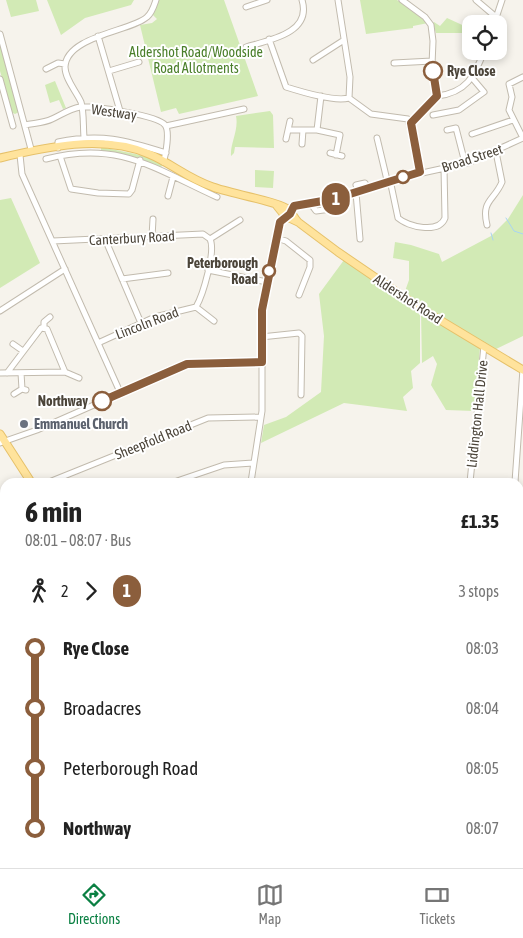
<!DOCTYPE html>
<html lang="en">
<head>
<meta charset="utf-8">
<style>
  :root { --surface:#fff; --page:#f2f2f2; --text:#222; --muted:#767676; --line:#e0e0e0; --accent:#0b8043 }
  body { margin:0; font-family:"Asap Condensed",sans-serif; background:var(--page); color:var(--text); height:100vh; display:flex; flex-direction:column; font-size:19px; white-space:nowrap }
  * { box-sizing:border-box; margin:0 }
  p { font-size:16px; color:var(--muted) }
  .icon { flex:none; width:28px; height:28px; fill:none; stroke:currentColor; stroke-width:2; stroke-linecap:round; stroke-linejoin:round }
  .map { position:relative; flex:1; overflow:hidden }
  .drawer { position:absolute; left:0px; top:478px; width:524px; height:391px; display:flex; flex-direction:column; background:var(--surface); border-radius:15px 15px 0 0; box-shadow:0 2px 8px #0003 }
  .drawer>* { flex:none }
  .badge { padding:0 10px; border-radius:16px; font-size:18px; line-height:32px }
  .fabs { position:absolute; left:462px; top:15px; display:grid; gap:10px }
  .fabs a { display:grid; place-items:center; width:45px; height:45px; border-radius:10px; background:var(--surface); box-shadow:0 2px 8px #0003; font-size:25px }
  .map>.badge { position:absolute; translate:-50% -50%; box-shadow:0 0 0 2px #fff }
  .legs { display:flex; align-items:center; gap:8px; height:55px; padding:0 25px; font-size:16px }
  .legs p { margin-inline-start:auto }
  .headline { display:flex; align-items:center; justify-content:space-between; height:85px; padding:0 25px }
  h1 { font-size:28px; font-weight:700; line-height:38px }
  ul { padding:0 25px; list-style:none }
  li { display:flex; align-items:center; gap:18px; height:60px; font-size:19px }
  li i { display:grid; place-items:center; width:8px; height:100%; margin:0 6px; background:currentColor }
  li i::after { content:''; width:12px; height:12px; margin:-6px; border:4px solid; border-radius:50%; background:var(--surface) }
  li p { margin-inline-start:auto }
  li:first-child i { background:linear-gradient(#0000 50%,currentColor 0) }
  li:last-child i { background:linear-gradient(currentColor 50%,#0000 0) }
  .menu { display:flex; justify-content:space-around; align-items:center; height:70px; border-top:1px solid var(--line); background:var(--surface); font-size:14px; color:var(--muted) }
  .menu a { display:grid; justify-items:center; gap:2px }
  .menu .selected { color:var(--accent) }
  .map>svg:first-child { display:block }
  .green { fill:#d2eab5 }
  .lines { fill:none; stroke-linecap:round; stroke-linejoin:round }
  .stream { stroke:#a9d4f2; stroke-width:1 }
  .minor-casing { stroke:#c2bbae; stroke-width:7 }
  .major-casing { stroke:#e6c16a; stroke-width:9 }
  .minor { stroke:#fff; stroke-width:5 }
  .major { stroke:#ffe39c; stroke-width:7 }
  .line-1-casing { stroke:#fff; stroke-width:11 }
  .line-1 { stroke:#8b5e3c; stroke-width:8 }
  .stop-1-dot { fill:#fff; stroke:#8b5e3c; stroke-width:2.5 }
  .worship-dot { fill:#6b7280; stroke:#fff; stroke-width:2 }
  .labels { text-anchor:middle; stroke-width:4; stroke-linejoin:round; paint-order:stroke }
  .park-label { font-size:14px; fill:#4a7f2a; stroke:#fff }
  .stop-label { font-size:14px; font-weight:bold; fill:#4b4439; stroke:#fff; text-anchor:end }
  .street-label { font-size:14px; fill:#4b4439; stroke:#fff }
  .worship-label { font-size:14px; font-weight:bold; fill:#5b616d; stroke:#fff; text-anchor:start }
</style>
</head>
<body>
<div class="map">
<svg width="523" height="868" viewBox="0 0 523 868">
  <rect width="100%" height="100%" fill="#f6f3ec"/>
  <!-- green -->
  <path class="green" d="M6 0H36L39 11 11 17Z
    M47 0H134L131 5 85 18 61 35Z
    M158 0H224L258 96 179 114 176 108 161 112 140 25 152 23 157 19 152 14Z
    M360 0H397L428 23 413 26V28L366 34Z
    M447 18 471 29V36L469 33H436L433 23 434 22 440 26Z
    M0 43 19 112 15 114 11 112 0 71Z
    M55 81 66 108 63 109 59 100 50 103 45 85Z
    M270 111 273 115 274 148 235 147 234 153 231 156C230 143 239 130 236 116Z
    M101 147 150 157 162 165 161 168 137 158 101 151Z
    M255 170 274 171 273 188 255 187Z
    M523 195V336L494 350 404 294 409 280V261L393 258 395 242 411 245 439 254 442 262 491 236 508 219Z
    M11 198 40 263 0 288V200Z
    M344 260 420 311V363L411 371 413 388 403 397 407 411 344 403 261 443 264 425 286 417 321 392 324 336 319 294Z
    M421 312 480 348 474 411 446 410 431 385 437 364 433 356 422 363Z"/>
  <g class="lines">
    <!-- stream -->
    <path class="stream" d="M506 218 514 231 523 234
      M491 233 493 240
      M519 581H523
      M289 868V864"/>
    <!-- minor casing -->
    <g class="minor-casing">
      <path id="minor" d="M338 0 350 77 349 98 371 114 408 119 421 171
        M402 0 425 17 431 25 433 41 432 65 437 96
        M476 0 496 17
        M246 7 267 0
        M494 24 502 0
        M0 34 31 149
        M98 36 120 111
        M269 39 286 87C302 92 334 102 349 98
        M246 47C270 40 312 33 302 0
        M313 60 344 40
        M394 63 432 61
        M46 69 58 63 65 64
        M109 71 139 62
        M0 79 13 126
        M437 96C466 93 475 76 484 51
        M433 115 459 110 484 92 473 79
        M411 123 437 96
        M25 125C34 123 44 123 52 119 61 115 69 109 80 107 92 106 158 115 165 125 170 131 166 155 163 162
        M166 126 244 109
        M288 130H317L340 135 336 155
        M317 130 321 96
        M447 130 456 128 465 163
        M472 134 513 120
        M84 137C83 126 84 112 81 102 76 91 65 79 65 67 66 36 132 31 147 17 152 13 154 6 156 0
        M377 138 387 180
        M523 138 509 110 512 97 509 84 523 77
        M286 139 290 121
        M302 144 303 130
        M58 148V142C101 133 125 140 166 153
        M330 153 342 156
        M20 155 22 174 120 392
        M60 156 71 189 98 193 129 194 132 190 140 160
        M46 159C119 140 155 169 217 197
        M390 180 398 218C408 227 439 234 445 218L444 168
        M359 192 356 185 365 183 368 188
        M356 193 360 239
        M168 196 173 177
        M310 203 316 211 331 209 334 199
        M287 209 292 206 334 199 390 180 468 163 523 138
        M487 225C481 200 494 201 502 182L496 152
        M152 237 153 219
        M276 238 286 241 310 260V267L299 295
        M105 239 141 323
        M210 239 240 220
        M53 241 203 234 210 239
        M208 270 267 282
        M122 279 168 273
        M196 307C203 295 216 251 210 239
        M196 307 214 321
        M0 311 65 269
        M44 328V322L50 317
        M261 337 299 333 302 336 301 395
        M98 343 155 317 196 307
        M13 344 23 351
        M65 372 79 378
        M0 373 65 372
        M7 373 41 328 47 329 65 372
        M21 373 22 389 26 390
        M14 394 22 389
        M0 443 37 430 187 364 261 362
        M49 482 208 418 261 417
        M174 482 224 465 253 463
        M251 482 262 411V310L283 213
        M470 482 484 346
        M515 482 523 369
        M0 502 5 507
        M0 545 5 543
        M2 584 0 581 5 578
        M3 633 5 631
        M0 684 5 680
        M519 692 523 688
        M0 771H5
        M0 827 5 828
        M45 864 46 868
        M105 864 106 868
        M134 864 136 868
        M157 864 158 868
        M317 864 318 868
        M437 864 438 868
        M72 868 73 866
        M217 868 220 864"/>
    </g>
    <!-- major casing -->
    <g class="major-casing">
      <path id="major" d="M0 158C46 147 102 134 149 154 171 163 188 179 213 187 228 193 281 202 289 210 292 213 295 219 298 222
        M277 206 285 216 298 222 338 252 420 308 523 370
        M0 434 31 482
        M235 864 238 868"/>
    </g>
    <!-- minor -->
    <use href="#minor" class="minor"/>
    <!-- major -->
    <use href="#major" class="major"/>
  </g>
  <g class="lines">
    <!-- line-1 casing -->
    <g class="line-1-casing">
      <path id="line-1" d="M102 401 187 364 262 362V310L280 222 290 214 294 206 334 199 420 172 411 123 437 96 433 71"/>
    </g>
    <!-- line-1 -->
    <use href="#line-1" class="line-1"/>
  </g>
  <!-- markers -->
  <g class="stop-1-dot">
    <circle cx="433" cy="71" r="9"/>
    <circle cx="403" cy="177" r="6"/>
    <circle cx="269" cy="271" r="6"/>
    <circle cx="102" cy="401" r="9"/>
  </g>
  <circle class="worship-dot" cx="24" cy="424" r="5"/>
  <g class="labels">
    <!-- park labels -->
    <g class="park-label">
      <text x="196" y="57">Aldershot Road/Woodside<tspan x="196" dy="16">Road Allotments</tspan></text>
    </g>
    <!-- stop labels -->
    <g class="stop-label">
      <text x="447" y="76" text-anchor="start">Rye Close</text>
      <text x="258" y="268">Peterborough<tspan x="258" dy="16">Road</tspan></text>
      <text x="88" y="406">Northway</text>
    </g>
    <!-- street labels -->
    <g class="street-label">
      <text transform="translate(114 112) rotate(8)" y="5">Westway</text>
      <text transform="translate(472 158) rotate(-18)" y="5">Broad Street</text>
      <text transform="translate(132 238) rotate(-3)" y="5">Canterbury Road</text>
      <text transform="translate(408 299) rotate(33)" y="5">Aldershot Road</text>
      <text transform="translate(147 323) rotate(-21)" y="5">Lincoln Road</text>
      <text transform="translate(477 414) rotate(-84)" y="5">Liddington Hall Drive</text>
      <text transform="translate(153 440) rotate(-22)" y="5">Sheepfold Road</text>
    </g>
    <!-- worship labels -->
    <g class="worship-label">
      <text x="34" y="429">Emmanuel Church</text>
    </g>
  </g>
</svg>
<div class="fabs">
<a><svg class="icon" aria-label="locate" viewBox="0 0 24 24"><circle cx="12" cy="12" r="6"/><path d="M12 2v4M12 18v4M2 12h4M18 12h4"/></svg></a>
</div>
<b class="badge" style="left:336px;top:199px;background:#8b5e3c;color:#fff">1</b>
<section class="drawer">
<div class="headline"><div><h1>6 min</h1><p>08:01 – 08:07 · Bus</p></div><b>£1.35</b></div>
<div class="legs"><svg class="icon" aria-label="walk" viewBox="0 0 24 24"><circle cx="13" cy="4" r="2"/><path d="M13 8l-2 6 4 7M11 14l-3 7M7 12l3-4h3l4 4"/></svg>2<svg class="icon" aria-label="forward" viewBox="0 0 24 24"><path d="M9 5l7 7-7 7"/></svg><b class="badge" style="background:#8b5e3c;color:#fff">1</b><p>3 stops</p></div>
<ul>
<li><i style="color:#8b5e3c"></i><b>Rye Close</b><p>08:03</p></li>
<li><i style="color:#8b5e3c"></i><span>Broadacres</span><p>08:04</p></li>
<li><i style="color:#8b5e3c"></i><span>Peterborough Road</span><p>08:05</p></li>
<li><i style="color:#8b5e3c"></i><b>Northway</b><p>08:07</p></li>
</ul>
</section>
</div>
<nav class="menu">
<a class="selected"><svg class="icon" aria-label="directions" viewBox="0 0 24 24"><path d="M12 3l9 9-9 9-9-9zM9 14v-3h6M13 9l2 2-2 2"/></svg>Directions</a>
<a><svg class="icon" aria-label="map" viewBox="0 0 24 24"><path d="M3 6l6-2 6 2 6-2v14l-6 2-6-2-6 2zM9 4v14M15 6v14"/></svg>Map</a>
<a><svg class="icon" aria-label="tickets" viewBox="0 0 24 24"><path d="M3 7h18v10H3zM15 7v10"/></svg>Tickets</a>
</nav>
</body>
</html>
